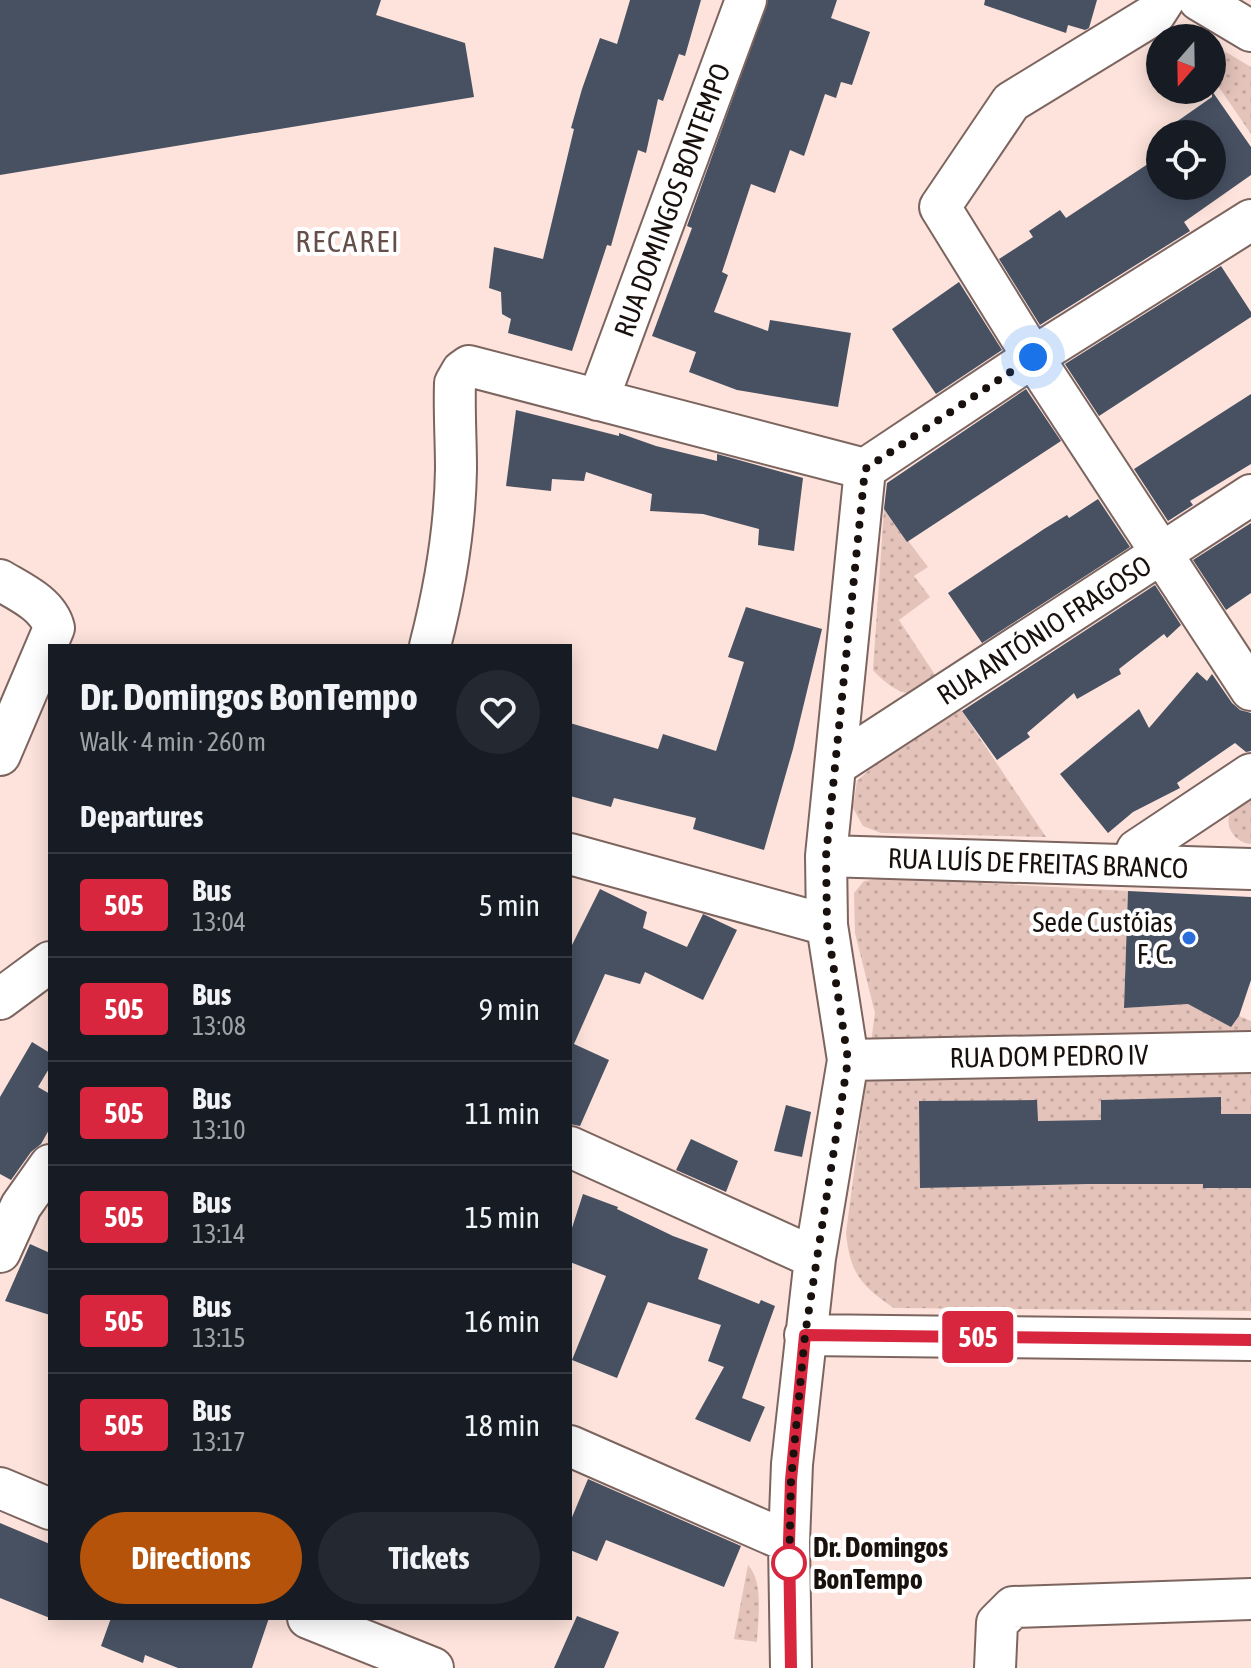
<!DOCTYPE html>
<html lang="en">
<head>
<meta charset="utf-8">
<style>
  :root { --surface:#171b24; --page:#242831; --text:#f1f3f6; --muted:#9ea1a6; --line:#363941; --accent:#b45309 }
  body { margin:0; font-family:"Asap Condensed",sans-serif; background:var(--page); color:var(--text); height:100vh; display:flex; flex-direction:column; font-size:30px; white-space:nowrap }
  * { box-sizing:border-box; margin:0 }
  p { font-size:26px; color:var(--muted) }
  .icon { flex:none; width:44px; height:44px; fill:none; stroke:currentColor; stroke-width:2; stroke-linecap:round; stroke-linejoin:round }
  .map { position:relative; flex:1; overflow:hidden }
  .side { position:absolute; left:48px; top:644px; width:524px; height:976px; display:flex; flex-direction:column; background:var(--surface); border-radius:0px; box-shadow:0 4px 20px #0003 }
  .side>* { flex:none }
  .badge { padding:0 16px; border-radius:6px; font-size:28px; line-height:52px }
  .needle { width:52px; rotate:200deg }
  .buttons { position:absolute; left:1146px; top:24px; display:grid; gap:16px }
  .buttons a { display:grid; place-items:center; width:80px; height:80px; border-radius:50%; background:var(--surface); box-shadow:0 4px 20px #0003; font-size:40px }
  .you { position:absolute; width:40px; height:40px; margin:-20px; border:6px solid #fff; border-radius:50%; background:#1a73e8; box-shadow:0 0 0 12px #1a73e833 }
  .map>.badge { position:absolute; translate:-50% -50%; box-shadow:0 0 0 4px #fff }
  h2 { padding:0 32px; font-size:30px; line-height:72px }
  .round { display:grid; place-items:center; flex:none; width:84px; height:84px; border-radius:42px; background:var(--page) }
  .head { display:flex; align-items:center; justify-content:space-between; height:136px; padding:0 32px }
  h1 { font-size:38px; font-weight:700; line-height:60px }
  .button { display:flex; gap:16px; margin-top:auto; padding:16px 32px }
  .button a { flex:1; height:92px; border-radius:48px; background:var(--accent); color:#fff; font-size:32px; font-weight:700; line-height:92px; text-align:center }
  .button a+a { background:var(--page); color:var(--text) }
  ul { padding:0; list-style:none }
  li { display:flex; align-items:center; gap:24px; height:104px; padding:0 32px; border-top:2px solid var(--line) }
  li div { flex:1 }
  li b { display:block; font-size:30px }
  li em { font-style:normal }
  li .badge { min-width:88px; font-weight:700; text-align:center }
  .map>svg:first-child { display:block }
  .grass { fill:url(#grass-dots) }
  .building { fill:#475162 }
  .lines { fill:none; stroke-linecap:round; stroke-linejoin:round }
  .minor-casing { stroke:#7c655f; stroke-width:44 }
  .minor { stroke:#fff; stroke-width:40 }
  .line-casing { stroke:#fff; stroke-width:18 }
  .line { stroke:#d7263d; stroke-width:12 }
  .walk { stroke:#19110e; stroke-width:8; stroke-dasharray:0 14.4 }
  .poi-dot { fill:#296edb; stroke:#fff; stroke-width:3 }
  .stop-dot { fill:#fff; stroke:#d7263d; stroke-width:4 }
  .labels { text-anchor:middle; stroke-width:8; stroke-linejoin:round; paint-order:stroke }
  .street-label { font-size:28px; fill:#19110e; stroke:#fff }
  .poi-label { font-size:28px; fill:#19110e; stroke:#fff; text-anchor:end }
  .stop-label { font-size:28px; font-weight:bold; fill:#19110e; stroke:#fff; text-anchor:start }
  .neighbourhood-label { font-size:30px; letter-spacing:2px; fill:#644f49; stroke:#fff }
</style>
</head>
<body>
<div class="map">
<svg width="1251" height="1668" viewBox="0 0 1251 1668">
  <defs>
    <pattern id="grass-dots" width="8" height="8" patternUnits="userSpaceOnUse" patternTransform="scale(2)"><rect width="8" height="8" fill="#e3c3ba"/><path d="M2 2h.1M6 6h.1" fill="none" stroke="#c2a69f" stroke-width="1.8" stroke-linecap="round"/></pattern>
  </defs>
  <rect width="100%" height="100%" fill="#fde3db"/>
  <!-- grass -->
  <path class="grass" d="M1212 44 1251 67V134L1212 77Z
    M884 509 928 567 914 576 930 597 899 620 941 684C913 702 894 693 873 670Z
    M959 707 1046 837 881 833 863 826 853 808 857 781 882 758Z
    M1251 797V844C1235 843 1221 824 1233 809 1237 804 1246 800 1251 797Z
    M885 878 1128 891 1124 1008 1188 1004 1231 1026 1239 1016 1251 1021V1311L894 1308C861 1286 850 1273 846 1233L875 1013 855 933 854 893 864 881Z
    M748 1565C764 1582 758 1619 757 1642L734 1639Z"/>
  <!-- building -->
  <path class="building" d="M0 0H381L376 15 465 43 474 97 0 175Z
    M630 0H701L685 56 679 54 663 101 658 99 646 153 638 150 611 246 607 245 572 351 508 333 511 319 502 314 501 292 489 288 494 247 543 259 574 129 571 128 582 89 600 38 617 44Z
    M768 0H837L831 18 870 32 852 85 841 82 836 98 825 94 804 156 790 150 775 193 751 184 722 272 728 275 714 312 768 331 770 320 851 333 838 407 737 390 689 372 696 352 652 336 692 228 687 226Z
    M985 0H1097L1089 28 1085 30 1068 25 1066 33 984 5Z
    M1212 91 1251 147V175L1184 222 1190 231 1040 325 999 259 1033 237 1029 231 1060 210 1066 218 1160 156V186H1212V134H1159L1212 97Z
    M1221 266 1251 312V317L1099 416 1065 364Z
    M959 282 1002 350 936 394 892 329Z
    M1026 389 1061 441 907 542 884 509 887 483Z
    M1251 394V464L1190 501 1193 505 1168 521 1134 469Z
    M516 410 619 436V433L656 446 717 461V454L803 478 794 551 758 545 759 529 703 514 650 511 652 494 586 472 584 481 552 479 551 491 506 486Z
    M1098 499 1130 547 982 643 948 593 1044 529 1067 515 1069 518Z
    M1251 523V593L1226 610 1193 560Z
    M1155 585 1181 625 1167 638 1164 634 1119 669 1121 674 1077 699 1074 693 1027 733 1030 737 997 760 962 711Z
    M746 607 822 629 793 749 764 850 693 829 696 818 614 798 611 807 570 796V723L658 749 663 734 716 751 744 662 728 657Z
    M1197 672 1207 681 1212 674 1232 703 1240 710 1251 713V751L1246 752 1235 743 1177 783 1180 788 1133 812 1108 833 1060 774 1139 709 1149 728Z
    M600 889 647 912 643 928 687 947 703 914 737 930 703 1000 645 972 640 984 605 974 574 1044 609 1060 580 1126 570 1124V949Z
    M1128 891 1251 897V980L1239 1016 1231 1027 1188 1004 1124 1008Z
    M32 1042 50 1053V1067L38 1087 50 1094V1128L41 1144 31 1152 11 1180 0 1174V1097Z
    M1221 1097V1114H1251V1188H1203V1184H1087L920 1188 919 1101 1037 1100 1038 1121 1101 1120V1100Z
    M786 1105 811 1112 802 1157 774 1151Z
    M691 1139 738 1161 726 1192 676 1170Z
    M583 1194 618 1207 617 1209 673 1236 708 1249 698 1279 759 1304 761 1300 775 1306 742 1398 765 1407 750 1442 695 1419 724 1367 708 1361 721 1325 648 1302 617 1378 572 1360 606 1276 570 1262V1234Z
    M30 1244 50 1253V1315L5 1301Z
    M588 1479 741 1546 724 1587 606 1540 597 1561 570 1550V1522Z
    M0 1523 50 1544V1618L0 1598Z
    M577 1616 619 1632 604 1668H554Z
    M111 1618H269L252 1668H178L145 1655 143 1663 101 1646Z"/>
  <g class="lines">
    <!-- minor casing -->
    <g class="minor-casing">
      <path id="minor" d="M1164 0 1155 14 1011 102 940 207 1033 357 1251 690
        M1199 0 1251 31
        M598 400 746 0
        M865 469 1033 357 1251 220
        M0 580C20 592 48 604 54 628L0 755
        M430 646C445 588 455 530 456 469 456 440 454 412 455 383L462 371 469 366 865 469 826 856 827 925 848 1060 815 1258 792 1464 789 1542 791 1668
        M836 765 1251 495
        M570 854 827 925
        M826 856 1251 869
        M1131 865 1137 850 1251 774
        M0 999 50 962
        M848 1060 1251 1052
        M570 1147 815 1258
        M0 1252 21 1206 50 1165
        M805 1335 1251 1340
        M570 1446 789 1542
        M0 1488 50 1509
        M308 1618 433 1668
        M995 1668 997 1623 1013 1607 1251 1599"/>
    </g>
    <!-- minor -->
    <use href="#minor" class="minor"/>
  </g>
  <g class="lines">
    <!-- line casing -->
    <g class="line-casing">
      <path id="line" d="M791 1668 789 1542 791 1480 805 1335 1251 1340"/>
    </g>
    <!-- line -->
    <use href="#line" class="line"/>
    <!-- walk -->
    <path class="walk" d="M789 1563V1573L791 1480 805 1335 848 1060 827 925 826 856 865 469 1033 357"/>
  </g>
  <!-- markers -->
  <circle class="poi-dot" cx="1189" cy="938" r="8"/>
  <circle class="stop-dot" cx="789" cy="1563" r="16"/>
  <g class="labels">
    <!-- street labels -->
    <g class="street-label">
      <text transform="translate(672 200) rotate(-70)" y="10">RUA DOMINGOS BONTEMPO</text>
      <text transform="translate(1044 630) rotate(-33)" y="10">RUA ANTÓNIO FRAGOSO</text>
      <text transform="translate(1038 863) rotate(2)" y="10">RUA LUÍS DE FREITAS BRANCO</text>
      <text transform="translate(1049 1056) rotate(-1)" y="10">RUA DOM PEDRO IV</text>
    </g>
    <!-- poi labels -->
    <g class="poi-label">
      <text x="1173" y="932">Sede Custóias<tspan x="1173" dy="32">F. C.</tspan></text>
    </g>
    <!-- stop labels -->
    <g class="stop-label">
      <text x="813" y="1557">Dr. Domingos<tspan x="813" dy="32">BonTempo</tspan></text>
    </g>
    <!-- neighbourhood labels -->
    <g class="neighbourhood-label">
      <text x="348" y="252">RECAREI</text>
    </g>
  </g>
</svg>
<div class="buttons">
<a><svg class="needle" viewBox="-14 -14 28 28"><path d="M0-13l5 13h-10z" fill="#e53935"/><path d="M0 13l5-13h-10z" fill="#9ea1a6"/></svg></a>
<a><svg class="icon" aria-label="locate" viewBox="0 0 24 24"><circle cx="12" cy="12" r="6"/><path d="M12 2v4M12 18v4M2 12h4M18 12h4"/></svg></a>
</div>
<div class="you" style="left:1033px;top:357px"></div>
<b class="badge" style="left:978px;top:1337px;background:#d7263d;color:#fff">505</b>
<section class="side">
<div class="head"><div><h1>Dr. Domingos BonTempo</h1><p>Walk · 4 min · 260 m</p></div><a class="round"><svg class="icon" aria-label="heart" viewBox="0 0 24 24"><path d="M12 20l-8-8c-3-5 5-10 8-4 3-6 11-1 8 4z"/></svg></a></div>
<h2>Departures</h2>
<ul>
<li><span class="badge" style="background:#d7263d;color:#fff">505</span><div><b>Bus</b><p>13:04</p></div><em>5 min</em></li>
<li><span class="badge" style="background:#d7263d;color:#fff">505</span><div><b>Bus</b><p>13:08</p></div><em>9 min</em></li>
<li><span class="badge" style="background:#d7263d;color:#fff">505</span><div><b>Bus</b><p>13:10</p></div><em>11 min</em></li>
<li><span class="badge" style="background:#d7263d;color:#fff">505</span><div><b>Bus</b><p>13:14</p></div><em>15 min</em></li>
<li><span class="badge" style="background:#d7263d;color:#fff">505</span><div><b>Bus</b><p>13:15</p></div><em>16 min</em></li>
<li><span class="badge" style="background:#d7263d;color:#fff">505</span><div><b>Bus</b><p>13:17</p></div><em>18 min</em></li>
</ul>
<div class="button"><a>Directions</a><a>Tickets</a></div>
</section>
</div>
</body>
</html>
